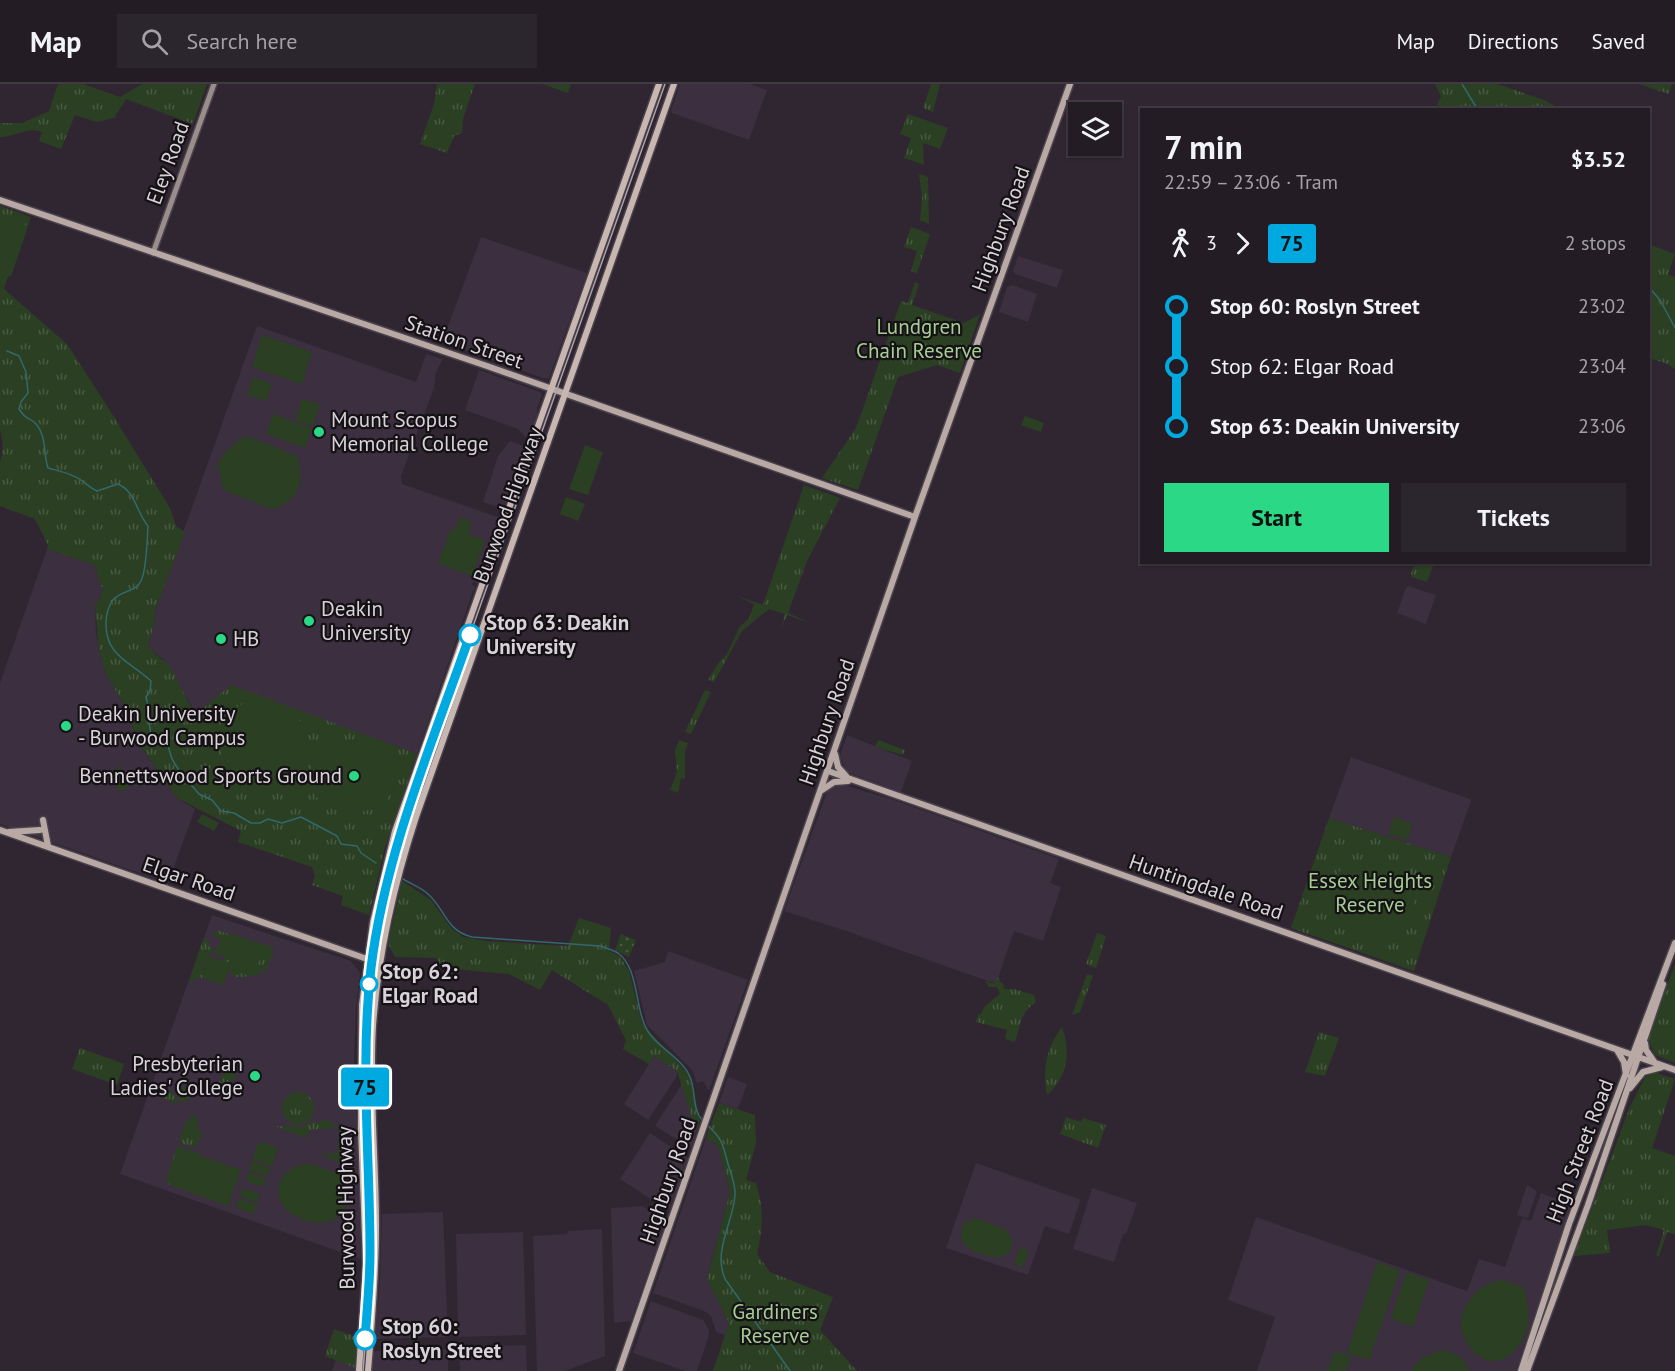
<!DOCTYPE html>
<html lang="en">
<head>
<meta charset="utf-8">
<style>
  :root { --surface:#231c25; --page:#2b252d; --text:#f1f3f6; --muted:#a3a1a7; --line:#403a42; --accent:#2ad885 }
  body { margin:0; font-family:"PT Sans",sans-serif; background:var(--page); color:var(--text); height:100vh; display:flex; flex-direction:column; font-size:22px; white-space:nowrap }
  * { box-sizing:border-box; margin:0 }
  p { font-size:20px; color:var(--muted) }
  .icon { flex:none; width:33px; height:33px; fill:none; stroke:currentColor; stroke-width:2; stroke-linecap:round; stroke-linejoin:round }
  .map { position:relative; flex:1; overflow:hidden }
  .drawer { position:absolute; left:1140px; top:24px; width:510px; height:456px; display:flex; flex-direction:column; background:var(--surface); border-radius:0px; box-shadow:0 2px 4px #0004,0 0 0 2px var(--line) }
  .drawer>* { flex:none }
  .badge { padding:0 12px; border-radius:4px; font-size:21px; line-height:39px }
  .buttons { position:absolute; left:1068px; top:18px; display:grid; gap:12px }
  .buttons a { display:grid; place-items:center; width:54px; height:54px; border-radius:0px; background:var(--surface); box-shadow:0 2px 4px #0004,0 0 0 2px var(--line); font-size:30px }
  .map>.badge { position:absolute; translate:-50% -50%; box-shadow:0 0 0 3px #fff }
  .legs { display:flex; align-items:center; gap:9px; height:66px; padding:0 24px; font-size:20px }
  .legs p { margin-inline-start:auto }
  .headline { display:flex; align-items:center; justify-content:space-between; height:102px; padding:0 24px }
  h1 { font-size:33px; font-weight:600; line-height:45px }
  .primary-button { display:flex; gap:12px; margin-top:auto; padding:12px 24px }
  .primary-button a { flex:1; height:69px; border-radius:0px; background:var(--accent); color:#111; font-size:24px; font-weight:600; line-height:69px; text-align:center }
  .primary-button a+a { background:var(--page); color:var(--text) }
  ul { padding:0 24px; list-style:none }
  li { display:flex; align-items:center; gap:21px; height:60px; font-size:22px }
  li i { display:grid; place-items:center; width:9px; height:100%; margin:0 8px; background:currentColor }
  li i::after { content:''; width:15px; height:15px; margin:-8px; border:4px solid; border-radius:50%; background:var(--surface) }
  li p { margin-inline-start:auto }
  li:first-child i { background:linear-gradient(#0000 50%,currentColor 0) }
  li:last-child i { background:linear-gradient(currentColor 50%,#0000 0) }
  header { display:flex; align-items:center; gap:36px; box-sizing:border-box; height:84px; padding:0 30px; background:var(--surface); border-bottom:2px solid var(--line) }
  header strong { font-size:28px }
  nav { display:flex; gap:33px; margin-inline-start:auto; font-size:21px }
  .search { width:420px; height:54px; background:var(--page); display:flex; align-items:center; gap:15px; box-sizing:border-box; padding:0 21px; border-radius:0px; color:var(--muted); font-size:22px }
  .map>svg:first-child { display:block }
  .built { fill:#3c2f3f }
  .grass { fill:url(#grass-tufts) }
  .garden { fill:url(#garden-dots) }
  .pitch { fill:#2b3f23 }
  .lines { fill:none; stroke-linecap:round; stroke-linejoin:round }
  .stream { stroke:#32696c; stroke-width:1.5 }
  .secondary-casing { stroke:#4a424c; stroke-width:8 }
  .primary-casing { stroke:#4a424c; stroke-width:9 }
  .trunk-casing { stroke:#4a424c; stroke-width:9 }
  .secondary { stroke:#9a8d8a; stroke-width:5 }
  .primary { stroke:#b9a9a5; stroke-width:6 }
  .trunk { stroke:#c8b6b1; stroke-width:6 }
  .tram { stroke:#aaa3ab; stroke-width:1.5 }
  .line-1-casing { stroke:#fff; stroke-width:14 }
  .line-1 { stroke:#00a9e0; stroke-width:9 }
  .poi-dot { fill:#2ad885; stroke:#151115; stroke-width:2 }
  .stop-1-dot { fill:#fff; stroke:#00a9e0; stroke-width:3 }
  .labels { text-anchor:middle; stroke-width:4.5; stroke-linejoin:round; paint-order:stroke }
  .street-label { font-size:21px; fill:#d8d2d9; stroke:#151115 }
  .park-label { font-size:21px; fill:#a5ce95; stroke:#151115 }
  .poi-label { font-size:21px; fill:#d8d2d9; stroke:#151115; text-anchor:start }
  .stop-label { font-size:21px; font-weight:bold; fill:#d8d2d9; stroke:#151115; text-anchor:start }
</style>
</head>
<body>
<header>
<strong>Map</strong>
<div class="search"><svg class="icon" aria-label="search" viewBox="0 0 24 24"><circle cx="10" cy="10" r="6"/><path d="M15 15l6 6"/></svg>Search here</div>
<nav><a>Map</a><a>Directions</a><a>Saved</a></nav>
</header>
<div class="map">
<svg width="1675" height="1287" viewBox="0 0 1675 1287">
  <defs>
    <pattern id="grass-tufts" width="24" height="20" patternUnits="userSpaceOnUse" patternTransform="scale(1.5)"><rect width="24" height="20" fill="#2b3f23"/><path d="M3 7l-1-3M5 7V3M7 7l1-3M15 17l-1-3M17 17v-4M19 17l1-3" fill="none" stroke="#495a42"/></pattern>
    <pattern id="garden-dots" width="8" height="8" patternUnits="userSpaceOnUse" patternTransform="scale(1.5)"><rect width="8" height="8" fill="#2b3f23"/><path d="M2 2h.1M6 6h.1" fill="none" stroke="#495a42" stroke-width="1.8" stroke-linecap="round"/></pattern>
  </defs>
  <rect width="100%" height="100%" fill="#2f2631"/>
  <!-- built -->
  <path class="built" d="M680 0H750L767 6 749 56 672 29 671 27Z
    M481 153 587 189 549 294H543L442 258Z
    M1018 172 1063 186 1057 204 1015 190 1013 187Z
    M1013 201 1037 210 1028 238 999 228 1007 203Z
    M257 242 416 298 426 270 443 275 436 288 434 304 401 392 402 400 498 433 500 436 477 499 473 498 472 501 476 503 475 505 473 507 417 670 362 650 197 631 163 575 151 566 148 561 154 541 156 524Z
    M479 286 540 308 542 311 537 324V335L529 354 527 355 518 345 465 326Z
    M510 357 526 363 503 425 483 418 498 372Z
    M47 465 94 481 103 507 95 522 96 547 99 567 106 590 128 628 136 655 177 714 195 725 168 799 0 740V599Z
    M1408 502 1436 511 1426 540 1397 529 1405 506Z
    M847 651 912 677 901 708 847 688 840 672Z
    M1351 673 1470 715 1471 717 1451 773 1329 734Z
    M840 700 891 715 1059 775 1050 799 1061 803 1043 857 1014 847 996 900 846 847 784 827 827 708 830 704Z
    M212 831 351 877 360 889 356 925 354 976 361 1173 360 1175 120 1090Z
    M668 867 748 896 709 1007 703 997 697 999 692 986 647 941 634 887 665 878Z
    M654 972 677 987V992L648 1036 624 1020Z
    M728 993 747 1000 738 1025 719 1019Z
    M682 1000 692 1035 698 1043 691 1064 655 1042Z
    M650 1049 688 1074 669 1127 620 1095Z
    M706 1054 718 1062 730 1108 707 1194 729 1239 725 1251 716 1248 711 1232 704 1227 653 1209Z
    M976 1079 1079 1115 1080 1118 1069 1150 1045 1142 1028 1191 946 1164Z
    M1527 1101 1537 1107 1528 1134 1517 1131Z
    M1092 1104 1137 1119 1126 1150H1123L1114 1178 1073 1165Z
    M1541 1109 1571 1121 1516 1287H1257L1275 1233 1228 1216 1256 1133 1467 1207 1479 1175 1505 1183 1522 1134 1531 1137Z
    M643 1122 666 1137 631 1237 614 1239 611 1124Z
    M443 1128 448 1253 375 1255 380 1194 382 1130Z
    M602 1145 605 1272 565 1287H537L533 1152 567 1150 568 1147Z
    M523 1148 526 1251 458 1253 456 1150Z
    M651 1217 703 1236 709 1246 708 1254 697 1287H685L633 1269Z
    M526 1261 527 1287H460L459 1263Z
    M448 1265V1287H372L373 1269 376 1267Z
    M336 1276 355 1284V1287H332Z"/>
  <!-- grass -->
  <path class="grass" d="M58 0H83L120 13 142 0H207L193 40 126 15 114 34 97 38 75 31 61 65 39 57 42 48C28 42 14 53 0 53V39H22L49 27Z
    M437 0H475L463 35 462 49 454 52 447 69 420 60 434 20Z
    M542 0H571L568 9Z
    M931 0H940L933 28 923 24Z
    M1435 0H1497L1544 16 1561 25H1436L1441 12Z
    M1639 0H1672L1669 10Z
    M908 30 948 44 940 65 923 59 924 81 904 74 911 54 900 50Z
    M919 90 928 93 929 140 920 136 922 113Z
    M0 122 31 133 11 192H8L4 205 67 260 109 325 170 424 176 442 185 448 156 524 154 541 148 561C153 571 165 575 171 584 180 600 186 616 196 630L231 601 417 670 385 763 369 831 341 821 343 812 312 801 315 791 312 783 238 758 241 747 177 714 136 655 128 628 106 590 99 567 95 522 103 507 94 481 47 465 48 461 35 435 0 422V378C4 367 3 357 0 346Z
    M911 143 930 150 917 189 911 187 917 167 904 163Z
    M1648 160 1675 170 1668 190 1675 193V285L1668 280 1649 274Z
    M915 198 919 200 912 221 964 239 980 230 960 289 937 281 898 293 858 406 822 394 856 344 901 217 908 219Z
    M804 401 840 414 807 477 788 529 810 539 787 531 781 545 785 530 769 525 742 547 714 598 708 596 719 578 727 570 740 542 749 535 754 520 734 511 763 521Z
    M1415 478 1434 479 1427 498 1412 493 1411 490Z
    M705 606 711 608 691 650 685 648Z
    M679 656 688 659 685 668V695L681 694 678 709 670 706 677 688 675 667Z
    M878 656 905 666 903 671 875 663Z
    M1329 734 1451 773 1414 887 1291 844Z
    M402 797 431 816 451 844 463 853 485 857 568 862 579 834 611 844 609 867 620 872 629 887 642 939 689 991 700 1036 698 1043 692 1035 677 987 654 972 649 980 623 965 626 956 608 921 552 886 540 906 509 890 443 884 436 874 395 873 388 860Z
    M216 846 273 863C270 891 259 893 234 893L228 887 230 879 224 877 225 873 210 868 202 894H195L193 899 189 897 203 855 210 858 209 863 216 866 221 856 213 851Z
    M1097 849 1106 852 1096 884 1086 880Z
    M1675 880V979L1655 971 1648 955Z
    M1087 890 1093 892 1080 928 1072 931Z
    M998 893 1001 899H1003L1004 905H1014L1034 911 1036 918C1018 931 1021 942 1015 958L1005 955 1007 946 976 938 978 930 980 931 985 922 1000 910 997 903H989L985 897 995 900Z
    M1062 943C1071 968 1068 993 1047 1011 1042 986 1046 964 1062 943Z
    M1319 948 1339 954 1325 992 1305 988Z
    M80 964 124 980 117 1001 72 985Z
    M232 982 235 985 236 993 229 1001 225 1002 219 998 223 991 222 983Z
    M1654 988 1675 995 1652 1064 1675 1072V1150L1667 1148 1659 1173 1656 1171 1664 1146 1646 1141 1607 1146 1610 1169 1574 1172 1629 1025 1645 993Z
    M189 1001 190 1015 182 1018 175 1010V1006Z
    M158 1003 162 1006 173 1007 174 1012 179 1018 175 1019 158 1012 156 1008Z
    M282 1024a16 16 0 1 1 32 0a16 16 0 1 1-32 0Z
    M719 1019 755 1031 756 1059 746 1096 756 1099C764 1123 763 1145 757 1170L770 1188 833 1213 820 1246 857 1287H713L729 1239 707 1195 730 1108 718 1062 706 1054Z
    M194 1031H196L199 1048H201L202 1052 198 1057 197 1063 194 1062 193 1064 179 1058 185 1039Z
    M1066 1033 1081 1038 1083 1034 1106 1041 1098 1064 1060 1050Z
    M321 1035 338 1041V1043L310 1046 309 1048 304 1045V1042L312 1037 315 1039 320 1038Z
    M275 1042H302L308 1049 307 1053H303Z
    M340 1042 349 1045 348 1052 353 1053 351 1083 320 1070 338 1069 339 1044 341 1046Z
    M177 1062 200 1069 198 1072 183 1066 170 1101 166 1097Z
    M334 1245 357 1253 355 1284 325 1272Z"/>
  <!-- garden -->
  <path class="garden" d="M621 850 636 856 629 873 615 866Z"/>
  <!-- pitch -->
  <path class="pitch" d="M0 132 28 142 11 192H9L8 194 0 191Z
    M262 251 312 268 302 300 252 283Z
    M253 293 272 300 266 317 247 311Z
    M302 315 320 321 313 342 295 336Z
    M273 330 312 344 305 364 266 350Z
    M1025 332 1044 339 1041 348 1021 341Z
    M250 353 299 373C297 378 299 380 300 386 303 405 290 422 271 425L228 408 222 402 219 382 215 390 220 373 222 375 224 369 241 354Z
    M585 361 603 368 588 411 569 405Z
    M566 413 585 420 578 437 560 430Z
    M460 433 472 438 468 450 485 457 472 492 438 479 451 445 455 446Z
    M254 616C265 617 276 617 286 623 314 639 309 681 286 698L295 693 305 708 295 714 286 699C222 715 190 633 254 616Z
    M364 655C430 669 392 743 336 726 308 718 300 682 324 665 336 656 350 655 364 655Z
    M120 682 132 700 120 708 109 690Z
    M202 730 219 739 214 747 197 738Z
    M1394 733 1413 740 1407 756 1388 750Z
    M1356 778C1387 778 1423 796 1413 831 1411 839 1407 845 1400 849 1350 876 1298 796 1356 778Z
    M237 851 261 861C263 871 262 877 253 883L234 878 222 868C221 857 227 854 237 851Z
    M209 872 231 879 223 901 202 894Z
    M259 1057 278 1064 272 1082 252 1075Z
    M183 1066 241 1086 228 1122 170 1101Z
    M252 1077 270 1084 267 1092 249 1086Z
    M304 1080 315 1081 343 1092C369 1163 266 1143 280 1099 284 1086 293 1083 304 1080Z
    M249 1088 266 1095 263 1103 246 1097Z
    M243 1104 260 1110 257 1119 240 1112Z
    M239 1115 257 1121 253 1130 236 1123Z
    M975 1134 1006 1145 1013 1158 1009 1169 998 1174C977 1169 953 1165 964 1139Z
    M1020 1164 1029 1167 1023 1183 1014 1180Z
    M1377 1178 1400 1186 1369 1276 1347 1269Z
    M1407 1188 1429 1196 1413 1243 1391 1234Z
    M1504 1196 1524 1204C1530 1230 1533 1248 1513 1268 1508 1272 1504 1276 1497 1277 1471 1279 1451 1243 1467 1220 1478 1205 1485 1198 1504 1196Z
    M1441 1266C1455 1268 1464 1273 1469 1287H1410L1422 1274Z
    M1335 1267 1351 1273 1346 1287H1327Z"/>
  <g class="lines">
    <!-- stream -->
    <path class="stream" d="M1462 0 1478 26
      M1648 202 1660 216 1675 244
      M7 267 19 272 26 288 28 309 21 318 19 325C27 338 31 333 37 341 47 354 43 370 48 384 59 387 71 389 81 396 87 400 90 404 97 407L118 400C136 408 136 428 148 442 147 457 147 484 141 497 135 509 120 506 112 517 108 524 106 532 106 539 105 572 131 578 151 597L150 607 146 613 150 630 149 638 151 651 168 662 172 675 180 688 199 710 212 716 221 727 234 729 251 739H260L268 735 282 739 301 733 337 752 341 760 357 762 361 769 376 779
      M403 795C411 800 422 804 428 810 446 826 445 846 472 853L600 862C606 864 613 866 618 869 640 885 634 928 649 949 660 965 683 975 690 993 696 1007 692 1025 702 1036
      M706 1040C722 1054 723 1060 728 1080 731 1090 736 1101 735 1112 732 1141 713 1167 725 1195L790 1287"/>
    <!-- secondary casing -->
    <g class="secondary-casing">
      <path id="secondary" d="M153 169 214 0"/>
    </g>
    <!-- primary casing -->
    <g class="primary-casing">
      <path id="primary" d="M0 116 487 282 915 433
        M835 670 838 683 846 692
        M828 687 1675 986
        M822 706 834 698 848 697
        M43 736 48 762
        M0 746 367 875
        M9 748 40 746
        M1645 959 1646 966 1655 979
        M1617 966 1624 978 1626 991
        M1630 1004 1643 988 1662 983
        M619 1287 915 433 1070 0
        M1521 1287 1569 1140 1675 859
        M1527 1287 1588 1121 1663 900"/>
    </g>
    <!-- trunk casing -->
    <g class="trunk-casing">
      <path id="trunk" d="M359 1287 366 1181 361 1045 362 921 373 838 395 747 659 0
        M368 1287C372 1239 376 1190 376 1142 376 1075 369 1008 373 942 378 871 394 800 416 733L674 0"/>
    </g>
    <!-- secondary -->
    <use href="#secondary" class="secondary"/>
    <!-- primary -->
    <use href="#primary" class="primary"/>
    <!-- trunk -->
    <use href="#trunk" class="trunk"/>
    <!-- tram -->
    <path class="tram" d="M363 1287C366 1246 371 1205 370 1164 369 1086 362 1009 367 931 371 861 386 793 408 726L665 0"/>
  </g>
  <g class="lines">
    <!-- line-1 casing -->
    <g class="line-1-casing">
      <path id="line-1" d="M365 1255C367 1227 370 1198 370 1169 370 1074 360 980 371 884 385 769 432 660 470 551"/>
    </g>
    <!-- line-1 -->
    <use href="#line-1" class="line-1"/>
  </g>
  <!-- markers -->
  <g class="poi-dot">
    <circle cx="319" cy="348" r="6"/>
    <circle cx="309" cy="537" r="6"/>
    <circle cx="221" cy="555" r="6"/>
    <circle cx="66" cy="642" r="6"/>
    <circle cx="354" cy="692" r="6"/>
    <circle cx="255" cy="992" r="6"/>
  </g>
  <g class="stop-1-dot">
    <circle cx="470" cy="551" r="10"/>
    <circle cx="369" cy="900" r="8"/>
    <circle cx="365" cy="1255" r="10"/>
  </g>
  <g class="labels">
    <!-- street labels -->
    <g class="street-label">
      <text transform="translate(168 79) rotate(-70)" y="7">Eley Road</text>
      <text transform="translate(1001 145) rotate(-70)" y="7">Highbury Road</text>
      <text transform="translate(464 258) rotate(19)" y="7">Station Street</text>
      <text transform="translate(508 421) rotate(-70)" y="7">Burwood Highway</text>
      <text transform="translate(827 638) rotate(-71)" y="7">Highbury Road</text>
      <text transform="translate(189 795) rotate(19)" y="7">Elgar Road</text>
      <text transform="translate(1206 803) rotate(19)" y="7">Huntingdale Road</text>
      <text transform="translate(1580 1067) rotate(-69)" y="7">High Street Road</text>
      <text transform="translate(668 1097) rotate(-71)" y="7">Highbury Road</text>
      <text transform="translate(346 1124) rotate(-91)" y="7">Burwood Highway</text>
    </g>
    <!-- park labels -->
    <g class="park-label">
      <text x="919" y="250">Lundgren<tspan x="919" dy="24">Chain Reserve</tspan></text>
      <text x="1370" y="804">Essex Heights<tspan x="1370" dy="24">Reserve</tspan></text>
      <text x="775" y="1235">Gardiners<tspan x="775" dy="24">Reserve</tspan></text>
    </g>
    <!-- poi labels -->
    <g class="poi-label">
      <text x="331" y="343">Mount Scopus<tspan x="331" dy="24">Memorial College</tspan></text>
      <text x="321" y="532">Deakin<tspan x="321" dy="24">University</tspan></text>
      <text x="233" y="562">HB</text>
      <text x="78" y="637">Deakin University<tspan x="78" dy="24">- Burwood Campus</tspan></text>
      <text x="342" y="699" text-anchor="end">Bennettswood Sports Ground</text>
      <text x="243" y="987" text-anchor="end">Presbyterian<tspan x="243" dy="24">Ladies' College</tspan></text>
    </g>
    <!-- stop labels -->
    <g class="stop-label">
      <text x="486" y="546">Stop 63: Deakin<tspan x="486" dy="24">University</tspan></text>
      <text x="382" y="895">Stop 62:<tspan x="382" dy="24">Elgar Road</tspan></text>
      <text x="382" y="1250">Stop 60:<tspan x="382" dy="24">Roslyn Street</tspan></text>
    </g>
  </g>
</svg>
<div class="buttons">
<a><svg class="icon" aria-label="layers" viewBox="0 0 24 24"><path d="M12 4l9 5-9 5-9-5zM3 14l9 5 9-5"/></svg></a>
</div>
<b class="badge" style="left:365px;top:1003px;background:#00a9e0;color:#111">75</b>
<section class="drawer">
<div class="headline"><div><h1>7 min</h1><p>22:59 – 23:06 · Tram</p></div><b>$3.52</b></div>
<div class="legs"><svg class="icon" aria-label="walk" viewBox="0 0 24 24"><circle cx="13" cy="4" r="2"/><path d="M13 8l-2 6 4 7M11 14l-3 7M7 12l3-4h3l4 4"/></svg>3<svg class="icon" aria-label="forward" viewBox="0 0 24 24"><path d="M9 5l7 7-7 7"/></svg><b class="badge" style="background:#00a9e0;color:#111">75</b><p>2 stops</p></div>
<ul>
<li><i style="color:#00a9e0"></i><b>Stop 60: Roslyn Street</b><p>23:02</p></li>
<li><i style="color:#00a9e0"></i><span>Stop 62: Elgar Road</span><p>23:04</p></li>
<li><i style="color:#00a9e0"></i><b>Stop 63: Deakin University</b><p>23:06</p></li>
</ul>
<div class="primary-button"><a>Start</a><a>Tickets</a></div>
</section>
</div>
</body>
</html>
